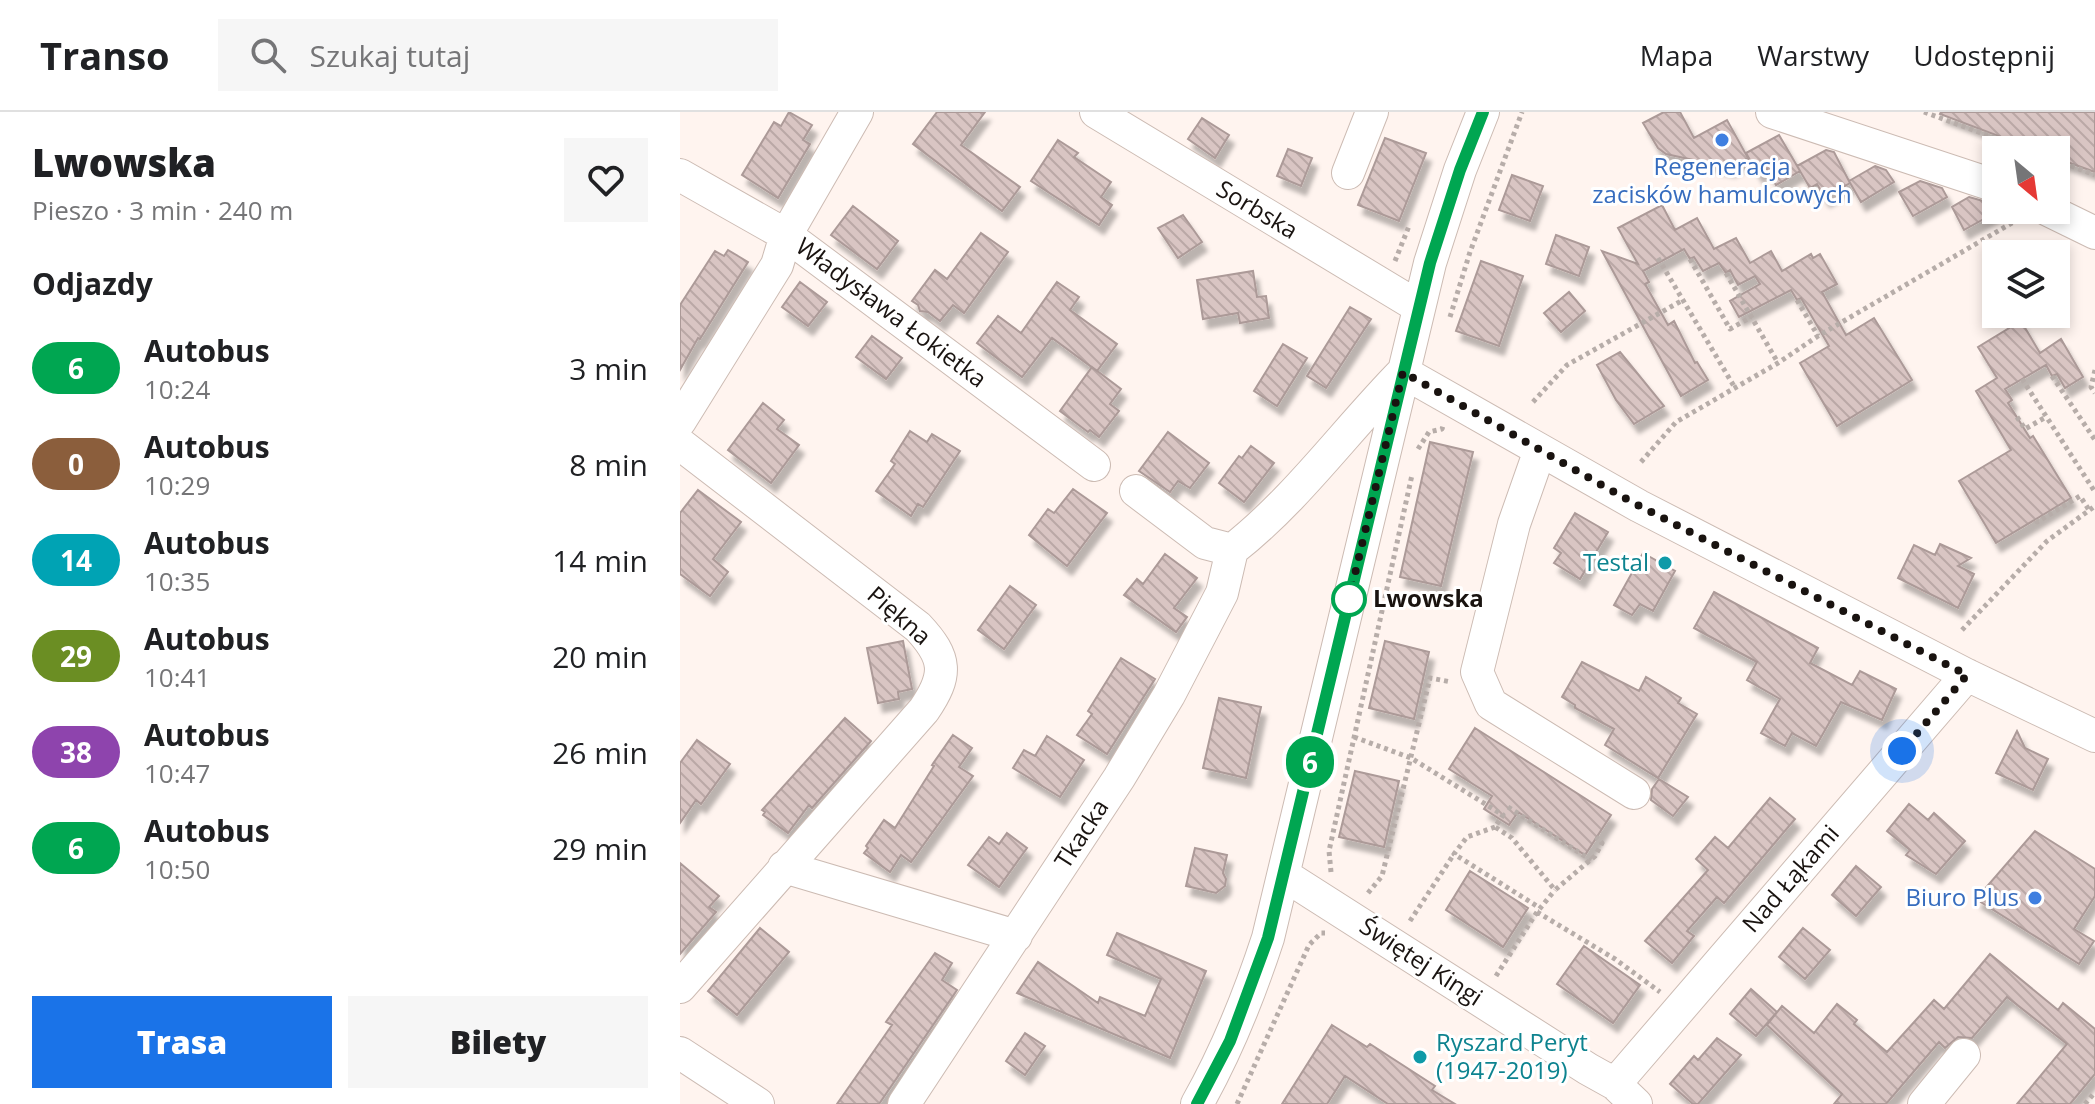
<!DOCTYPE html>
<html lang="pl">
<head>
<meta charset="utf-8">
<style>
  :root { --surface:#fff; --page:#f6f6f6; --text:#202124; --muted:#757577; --line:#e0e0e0; --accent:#1a73e8 }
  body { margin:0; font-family:"Open Sans",sans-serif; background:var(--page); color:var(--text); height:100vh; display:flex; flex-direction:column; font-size:30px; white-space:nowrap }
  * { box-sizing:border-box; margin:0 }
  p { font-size:26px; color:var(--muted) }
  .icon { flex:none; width:44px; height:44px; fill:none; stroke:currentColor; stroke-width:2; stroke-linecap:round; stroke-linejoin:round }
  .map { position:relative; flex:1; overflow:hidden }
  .sheet { display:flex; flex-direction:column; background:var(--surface); width:680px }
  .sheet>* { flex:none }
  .badge { padding:0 16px; border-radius:26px; font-size:28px; line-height:52px }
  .needle { width:52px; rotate:151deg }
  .controls { position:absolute; left:1302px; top:24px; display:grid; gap:16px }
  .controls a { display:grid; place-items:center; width:88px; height:88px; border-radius:0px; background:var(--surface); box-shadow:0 4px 12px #0003; font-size:40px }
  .you { position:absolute; width:40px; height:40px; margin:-20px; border:6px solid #fff; border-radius:50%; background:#1a73e8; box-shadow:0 0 0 12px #1a73e833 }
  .map>.badge { position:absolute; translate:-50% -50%; box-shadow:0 0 0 4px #fff }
  h2 { padding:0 32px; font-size:30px; line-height:72px }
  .round { display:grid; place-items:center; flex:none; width:84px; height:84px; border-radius:0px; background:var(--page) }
  .overview { display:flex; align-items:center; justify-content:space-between; height:136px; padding:0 32px }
  h1 { font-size:38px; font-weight:800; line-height:60px }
  .primary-button { display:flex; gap:16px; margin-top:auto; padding:16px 32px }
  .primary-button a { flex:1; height:92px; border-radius:0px; background:var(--accent); color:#fff; font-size:32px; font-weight:800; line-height:92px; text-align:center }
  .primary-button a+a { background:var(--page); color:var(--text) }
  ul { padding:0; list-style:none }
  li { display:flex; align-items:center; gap:24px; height:96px; padding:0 32px }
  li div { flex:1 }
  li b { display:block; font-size:30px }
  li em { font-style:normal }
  li .badge { min-width:88px; font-weight:700; text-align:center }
  header { display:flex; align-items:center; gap:48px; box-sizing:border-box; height:112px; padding:0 40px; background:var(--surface); border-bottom:2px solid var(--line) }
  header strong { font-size:38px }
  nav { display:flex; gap:44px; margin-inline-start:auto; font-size:28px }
  .search { width:560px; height:72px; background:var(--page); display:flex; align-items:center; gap:20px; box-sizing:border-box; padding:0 28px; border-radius:0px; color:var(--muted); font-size:30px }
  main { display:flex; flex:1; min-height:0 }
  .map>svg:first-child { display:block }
  .building { fill:url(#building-back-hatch); stroke:#ac9a98; stroke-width:2; filter:url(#shadow) }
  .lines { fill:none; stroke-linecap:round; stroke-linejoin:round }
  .minor-casing { stroke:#ccbbb3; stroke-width:34 }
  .path { stroke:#b7ada9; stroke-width:5; stroke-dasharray:4 4; stroke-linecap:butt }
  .minor { stroke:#fff; stroke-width:32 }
  .line-casing { stroke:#fff; stroke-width:18 }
  .line { stroke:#00a651; stroke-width:12 }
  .walk { stroke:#191310; stroke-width:8; stroke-dasharray:0 14.4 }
  .shop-dot { fill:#3f7fe0; stroke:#fff; stroke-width:3 }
  .culture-dot { fill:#0f9aa8; stroke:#fff; stroke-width:3 }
  .stop-dot { fill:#fff; stroke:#00a651; stroke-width:4 }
  .labels { text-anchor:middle; stroke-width:6; stroke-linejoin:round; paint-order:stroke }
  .shop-label { font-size:24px; fill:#366cbe; stroke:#fff }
  .street-label { font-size:24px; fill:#191310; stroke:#fff }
  .culture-label { font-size:24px; fill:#0d838f; stroke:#fff; text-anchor:end }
  .stop-label { font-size:24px; font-weight:bold; fill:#191310; stroke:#fff; text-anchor:start }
</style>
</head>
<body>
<header>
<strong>Transo</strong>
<div class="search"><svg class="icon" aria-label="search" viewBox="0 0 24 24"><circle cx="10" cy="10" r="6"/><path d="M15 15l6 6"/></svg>Szukaj tutaj</div>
<nav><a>Mapa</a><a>Warstwy</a><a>Udostępnij</a></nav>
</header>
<main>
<section class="sheet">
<div class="overview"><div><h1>Lwowska</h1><p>Pieszo · 3 min · 240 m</p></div><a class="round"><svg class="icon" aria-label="heart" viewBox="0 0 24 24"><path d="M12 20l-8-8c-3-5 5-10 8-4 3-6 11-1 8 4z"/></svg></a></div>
<h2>Odjazdy</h2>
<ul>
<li><span class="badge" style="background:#00a651;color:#fff">6</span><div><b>Autobus</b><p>10:24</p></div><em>3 min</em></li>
<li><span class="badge" style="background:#8b5e3c;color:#fff">0</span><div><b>Autobus</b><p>10:29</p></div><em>8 min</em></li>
<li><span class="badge" style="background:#00a3b4;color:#fff">14</span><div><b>Autobus</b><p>10:35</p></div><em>14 min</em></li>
<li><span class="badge" style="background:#6b8e23;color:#fff">29</span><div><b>Autobus</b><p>10:41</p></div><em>20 min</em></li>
<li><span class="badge" style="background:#8e44ad;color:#fff">38</span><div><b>Autobus</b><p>10:47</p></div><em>26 min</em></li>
<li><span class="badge" style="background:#00a651;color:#fff">6</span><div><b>Autobus</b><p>10:50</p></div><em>29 min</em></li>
</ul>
<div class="primary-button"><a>Trasa</a><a>Bilety</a></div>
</section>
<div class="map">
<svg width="1415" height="992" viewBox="0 0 1415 992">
  <defs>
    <pattern id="building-back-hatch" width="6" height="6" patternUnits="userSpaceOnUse" patternTransform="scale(2)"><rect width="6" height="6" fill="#d9c5c3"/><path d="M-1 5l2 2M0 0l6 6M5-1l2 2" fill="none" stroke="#baa8a6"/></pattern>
    <filter id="shadow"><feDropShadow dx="5" dy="9" stdDeviation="2" flood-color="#0004"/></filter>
  </defs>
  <rect width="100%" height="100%" fill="#fff4ef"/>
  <!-- building -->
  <path class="building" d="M109 0 132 13 123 28 130 32 98 86 62 63 94 10 101 14Z
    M257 0H305L281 33 340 75 322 99 233 32Z
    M984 0H1000L1014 26 1047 8 1068 46 1050 56 986 42 978 36 963 11Z
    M1261 0H1415V60L1376 46V38H1356L1260 2Z
    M522 6 549 23 535 46 508 27Z
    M1099 23 1120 59 1096 73 1087 57 1078 62 1066 41Z
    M705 26 746 41 719 109 678 93Z
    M378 28 398 41 394 45 431 70 421 85 432 93 419 113 351 69Z
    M608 37 632 46 621 74 597 64Z
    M1146 38 1154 40 1170 71 1145 86 1137 72 1130 76 1117 54Z
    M1195 54 1206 58 1214 70 1181 90 1169 69Z
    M832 63 863 74 850 109 819 98Z
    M1240 69 1262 76 1267 85 1233 104 1219 80Z
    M1289 85 1314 92 1318 99 1284 118 1272 95Z
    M982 93 995 118 1017 106 1034 137 1056 126 1070 151 1091 139 1102 159 1131 142 1133 146 1140 142 1157 172 1142 180 1166 223 1194 206 1232 268 1157 314 1120 251 1149 234 1121 186 1117 188 1111 178 1059 205 1050 189 1080 172 1075 164 1058 173 1050 158 1046 161 1039 151 1023 159 1014 145 1010 147 1004 137 963 159 969 170 965 172 988 213 994 209 1015 251 1017 250 1028 268 1001 284 922 139 958 152 938 116Z
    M173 94 218 129 197 157 151 123Z
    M503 103 522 130 498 146 478 116Z
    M301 121 328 140 284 201 273 193 260 209 248 200 240 199 238 193 232 189 255 158 267 167Z
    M876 123 909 135 899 164 866 152Z
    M48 138 68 150 20 227 18 226 0 258V193L35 139 44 144Z
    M801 149 843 164 819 234 776 219Z
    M573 159 577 185 586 184 589 206 560 211 558 201 523 207 517 168Z
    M120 170 147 190 128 214 102 195Z
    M377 170 399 185 390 198 437 232 417 259 372 226 342 265 297 231 318 204 341 221Z
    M889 180 905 199 881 220 864 201Z
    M670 195 691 207 646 276 627 264Z
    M1341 209 1360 241 1381 227 1403 265 1385 276 1377 262 1372 264 1366 253 1325 277 1332 288 1328 291 1350 326 1353 324 1391 386 1316 431 1279 369 1331 338 1296 279 1317 266 1298 235Z
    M192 224 222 246 206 267 176 245Z
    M603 232 627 246 597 294 574 279Z
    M940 240 984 294 954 312 936 288 917 253Z
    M412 255 441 277 430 292 439 299 419 325 410 318 408 320 380 299Z
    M83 291 104 308 97 317 119 333 91 371 48 338Z
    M230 319 247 330 252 322 280 339 243 395 238 392 231 404 196 379 215 352 211 349Z
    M488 320 529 351 510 376 498 369 490 380 459 359Z
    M750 330 793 340 761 474 720 465Z
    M571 334 594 351 564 390 539 371 559 344 562 346Z
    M393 377 427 401 387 454 349 423 368 397 374 401Z
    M18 378 61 410 33 447 48 460 30 484 0 462V401Z
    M895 401 928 420 900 467 874 451 881 441 874 436Z
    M1260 432 1291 446 1278 454 1294 462 1278 496 1218 466 1234 433 1255 443Z
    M963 441 995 459 973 499 960 492 952 503 934 493Z
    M485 442 517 466 494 496 507 505 496 520 444 483 457 467 463 472Z
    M330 474 356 493 324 537 298 518Z
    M1034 480 1138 536 1130 551 1172 573 1180 559 1216 577 1202 608 1161 590 1136 634 1112 621 1105 634 1081 621 1100 587 1067 568 1077 550 1014 516Z
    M223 529 232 577 218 580 219 587 198 591 187 536Z
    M705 529 749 540 734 607 689 596Z
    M441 546 475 567 427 642 397 623 412 602 408 599Z
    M902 550 959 579 966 565 1001 586 998 591 1017 602 978 666 925 633 934 617 895 596V593L882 585Z
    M539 586 581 595 566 666 523 656Z
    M165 606 191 629 132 696 129 693 108 721 83 703 85 700 82 698Z
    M795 616 931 703 905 743 838 700 829 713 804 697 812 684 769 657Z
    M1337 619 1345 636 1368 647 1353 678 1316 661Z
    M273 623 292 636 279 655 293 664 231 750 221 743 210 760 184 741 188 736 186 734 204 708 215 716 254 654 252 653Z
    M367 624 404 648 380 685 333 656 344 638 355 644Z
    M17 628 50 652 21 692 16 688 0 711V651Z
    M675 659 719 669 704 735 659 725Z
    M979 667 1008 685 993 704 971 688 972 677Z
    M1090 686 1115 707 1044 791 1037 785 1007 819 1014 824 992 851 965 829 1028 758 1016 747 1035 725 1048 736Z
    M1229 692 1248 708 1254 701 1285 729 1256 762 1226 743 1230 738 1207 719Z
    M1355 719 1415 757V784L1394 817 1414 829 1399 852 1296 787Z
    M327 721 347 736 319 775 288 753 309 725 319 732Z
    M515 736 547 743 543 761 546 767 545 774 536 781 506 774Z
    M0 751 39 784 29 795 36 800 0 842Z
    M1176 754 1201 775 1176 804 1152 783Z
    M790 759 848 796 823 835 766 798Z
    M80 816 109 840 57 903 28 879Z
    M1123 816 1150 838 1125 867 1099 845Z
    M437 821 526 859 490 946 337 881 358 850 418 891 420 885 465 904 481 867 427 843Z
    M904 834 960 873 933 911 877 872Z
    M255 841 272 851 262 868 277 878 199 992H157L212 913 206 910Z
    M1310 842 1378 898 1383 891 1415 917V962L1390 992H1337L1387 932 1327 885 1292 926 1278 925 1265 936 1259 930 1206 992H1154L1162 982 1087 913 1102 894 1134 921 1157 892 1177 908 1174 912 1207 940 1254 888 1264 897Z
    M1071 877 1097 900 1076 924 1050 902Z
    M652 913 687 935 690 932 755 974 752 978 775 992H708L665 964 647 992H602Z
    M345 921 365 934 345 963 326 949Z
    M1037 926 1061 943 1018 992H1013L990 972 1014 944 1018 948Z"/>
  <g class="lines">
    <!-- minor casing -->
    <g class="minor-casing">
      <path id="minor" d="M416 0 739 195
        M1092 0 1316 74
        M668 61 692 0
        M0 63 106 123 414 353
        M1368 98 1415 121
        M0 309 97 153 106 123 177 0
        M0 332 238 515C267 546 268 563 244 598L0 875
        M860 338 834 412 797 560 811 592 954 681
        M456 379 525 431 552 438
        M552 438C617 387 665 319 723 260L959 394 1287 563 1415 624
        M104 755 336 824
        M604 763 908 957 935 972 956 992
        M0 941 78 992
        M935 972 1287 563
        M224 992 439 666 489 583 542 481 552 438
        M517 992C547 939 569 884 588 826L750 151 780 58 803 0
        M1244 992 1284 943"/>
    </g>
    <!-- path -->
    <path class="path" d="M1244 0 1348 38
      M1376 48 1415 63
      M978 146 1055 276
      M1010 147 1050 217 1071 205
      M715 149 729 114
      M1046 161 1098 251
      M1117 188 1138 224
      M770 205 790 140 842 0
      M1415 258 1411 275 1415 281
      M1372 264 1415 328
      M1342 267 1415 380
      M853 290 887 253 1003 188
      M1337 305 1345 317 1366 305
      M738 337 749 320 762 317 763 314
      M961 350 996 310 1098 251 1138 224 1342 105
      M1356 408 1357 410 1400 384 1409 398
      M1282 518 1367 429 1415 394
      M674 625 731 646 823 703 815 715 832 726 875 778 915 744 922 731 916 725
      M828 695 911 748
      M815 715 787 725 774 742 860 796
      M651 760 649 739 732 363
      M688 781 702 764 750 566 771 570
      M857 800 935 847 980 880
      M730 809 774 742
      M816 864 857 800 875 778
      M557 992 629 833 641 821H645
      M1405 992 1415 980"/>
    <!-- minor -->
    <use href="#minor" class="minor"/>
  </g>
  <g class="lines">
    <!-- line casing -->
    <g class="line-casing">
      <path id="line" d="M517 992 550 929 588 826 750 151 780 58 803 0"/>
    </g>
    <!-- line -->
    <use href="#line" class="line"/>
    <!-- walk -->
    <path class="walk" d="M669 487 723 260 950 389 1287 563 1222 639"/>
  </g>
  <!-- markers -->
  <g class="shop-dot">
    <circle cx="1042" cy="28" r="8"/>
    <circle cx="1355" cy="786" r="8"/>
  </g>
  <g class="culture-dot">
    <circle cx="985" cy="451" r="8"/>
    <circle cx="740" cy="945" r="8"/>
  </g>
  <circle class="stop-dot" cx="669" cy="487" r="16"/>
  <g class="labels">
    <!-- shop labels -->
    <g class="shop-label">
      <text x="1042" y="63">Regeneracja<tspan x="1042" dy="28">zacisków hamulcowych</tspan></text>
      <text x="1339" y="794" text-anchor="end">Biuro Plus</text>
    </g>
    <!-- street labels -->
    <g class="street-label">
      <text transform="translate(577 98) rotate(31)" y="8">Sorbska</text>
      <text transform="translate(211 201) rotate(37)" y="8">Władysława Łokietka</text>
      <text transform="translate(219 504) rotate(41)" y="8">Piękna</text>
      <text transform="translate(402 722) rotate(-57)" y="8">Tkacka</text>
      <text transform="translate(1111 767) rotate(-49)" y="8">Nad Łąkami</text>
      <text transform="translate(741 850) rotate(33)" y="8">Świętej Kingi</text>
    </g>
    <!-- culture labels -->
    <g class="culture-label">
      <text x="969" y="459">Testal</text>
      <text x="756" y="939" text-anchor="start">Ryszard Peryt<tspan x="756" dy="28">(1947-2019)</tspan></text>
    </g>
    <!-- stop labels -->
    <g class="stop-label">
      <text x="693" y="495">Lwowska</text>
    </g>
  </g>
</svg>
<div class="controls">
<a><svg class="needle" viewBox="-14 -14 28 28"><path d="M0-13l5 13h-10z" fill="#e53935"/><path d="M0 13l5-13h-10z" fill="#757577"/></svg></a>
<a><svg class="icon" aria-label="layers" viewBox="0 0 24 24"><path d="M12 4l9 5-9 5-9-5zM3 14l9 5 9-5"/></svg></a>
</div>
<div class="you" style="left:1222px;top:639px"></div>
<b class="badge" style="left:630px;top:650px;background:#00a651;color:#fff">6</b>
</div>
</main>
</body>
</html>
